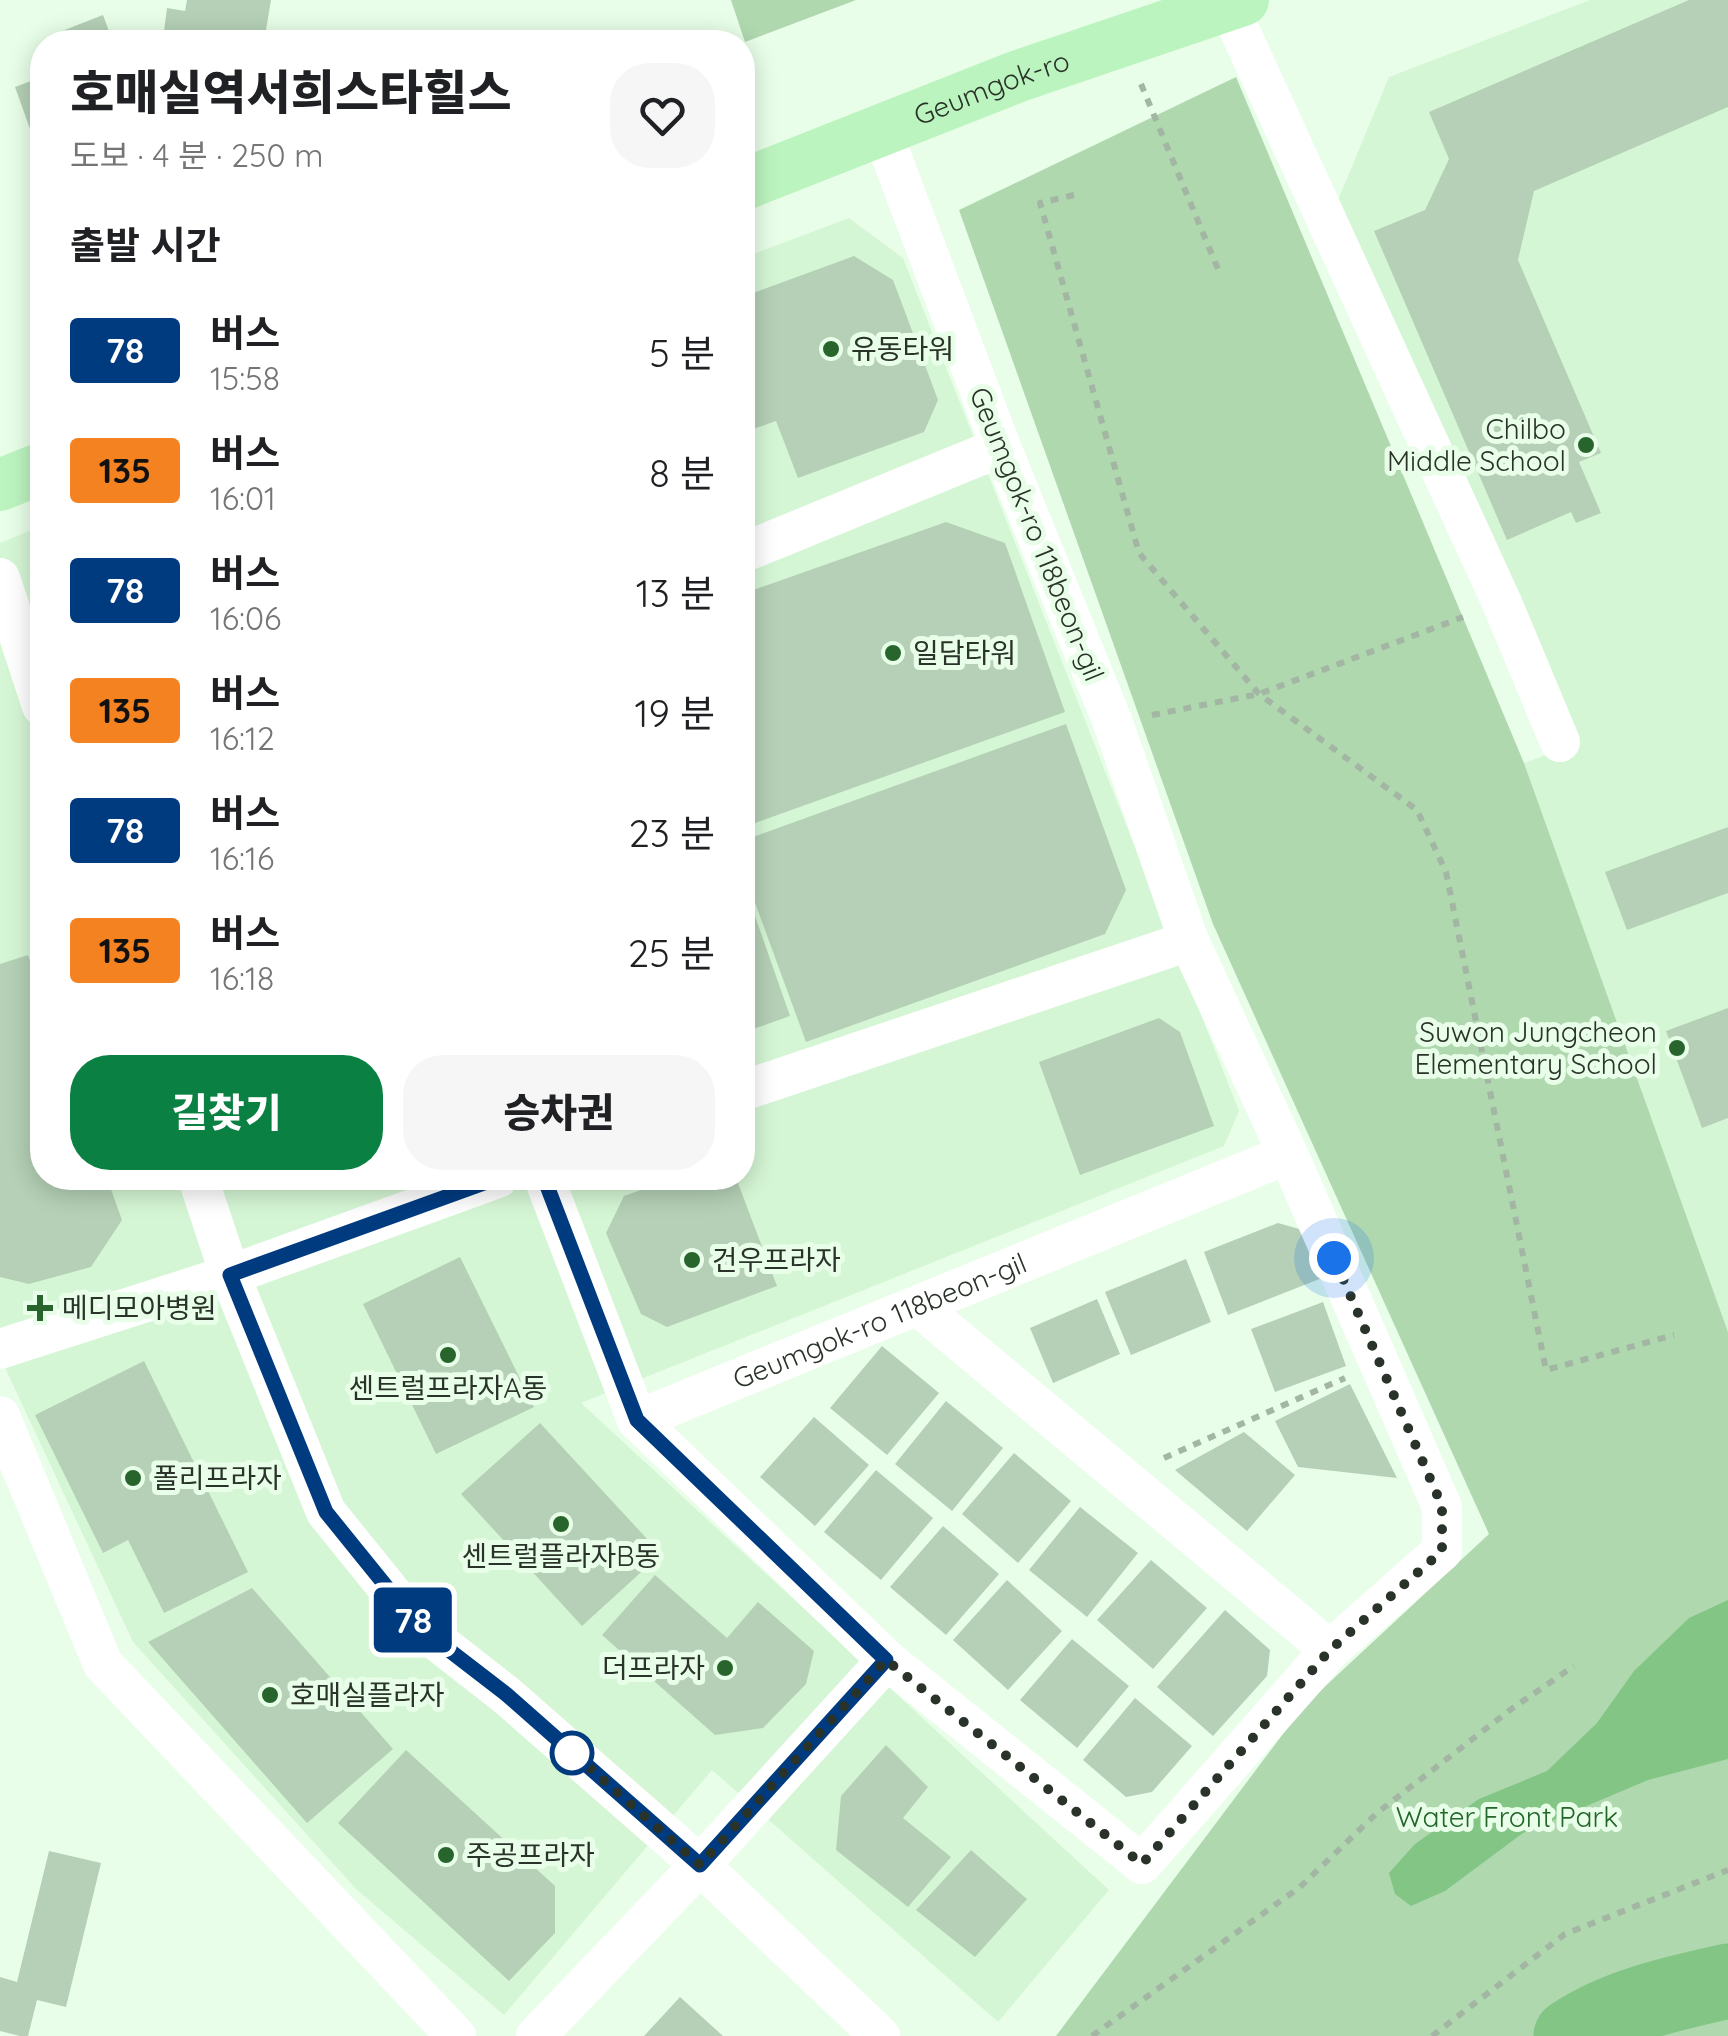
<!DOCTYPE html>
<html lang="ko">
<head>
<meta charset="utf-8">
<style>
  :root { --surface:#fff; --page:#f6f6f6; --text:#202124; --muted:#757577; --accent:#0b8043 }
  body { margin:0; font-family:Quicksand,"Noto Sans KR",sans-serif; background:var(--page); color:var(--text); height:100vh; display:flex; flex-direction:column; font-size:38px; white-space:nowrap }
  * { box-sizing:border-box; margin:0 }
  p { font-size:32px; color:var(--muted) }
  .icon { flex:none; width:55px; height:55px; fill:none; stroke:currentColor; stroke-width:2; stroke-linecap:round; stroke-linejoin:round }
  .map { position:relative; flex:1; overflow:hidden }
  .side { position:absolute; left:30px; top:30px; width:725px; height:1160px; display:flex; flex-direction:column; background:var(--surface); border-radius:40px; box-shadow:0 5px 25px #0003 }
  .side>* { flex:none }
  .badge { padding:0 20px; border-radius:8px; font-size:35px; line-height:65px }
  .you { position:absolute; width:50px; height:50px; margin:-25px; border:8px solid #fff; border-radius:50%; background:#1a73e8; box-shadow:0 0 0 15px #1a73e833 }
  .map>.badge { position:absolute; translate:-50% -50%; box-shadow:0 0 0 5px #fff }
  h2 { padding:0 40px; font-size:38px; line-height:90px }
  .round { display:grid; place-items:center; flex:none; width:105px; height:105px; border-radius:40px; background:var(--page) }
  .summary { display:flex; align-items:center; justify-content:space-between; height:170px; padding:0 40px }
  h1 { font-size:48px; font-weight:800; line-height:75px }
  .primary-button { display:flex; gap:20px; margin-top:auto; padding:20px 40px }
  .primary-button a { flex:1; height:115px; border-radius:40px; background:var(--accent); color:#fff; font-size:40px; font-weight:800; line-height:115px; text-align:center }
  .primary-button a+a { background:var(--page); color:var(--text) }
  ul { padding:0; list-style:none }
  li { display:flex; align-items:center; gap:30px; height:120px; padding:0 40px }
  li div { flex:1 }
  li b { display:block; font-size:38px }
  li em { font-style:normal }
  li .badge { min-width:110px; font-weight:700; text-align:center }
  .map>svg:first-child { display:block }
  .built { fill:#d5f6d5 }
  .green { fill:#afd8af }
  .water { fill:#82c585 }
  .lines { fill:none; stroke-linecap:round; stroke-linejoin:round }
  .river { stroke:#82c585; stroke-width:75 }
  .building { fill:#b5d0b6 }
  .path { stroke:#a3b5a3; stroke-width:6; stroke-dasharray:8 8; stroke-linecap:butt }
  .minor { stroke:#fff; stroke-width:40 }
  .major { stroke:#bcf4bf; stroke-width:52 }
  .line-casing { stroke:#fff; stroke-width:22 }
  .line { stroke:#003b80; stroke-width:15 }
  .walk { stroke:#293329; stroke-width:10; stroke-dasharray:0 18 }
  .poi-dot { fill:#27652d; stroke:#e8fee8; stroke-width:4 }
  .stop-dot { fill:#fff; stroke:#003b80; stroke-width:5 }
  .labels { text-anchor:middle; stroke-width:10; stroke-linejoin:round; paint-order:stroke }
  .street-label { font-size:28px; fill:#293329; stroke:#e8fee8 }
  .poi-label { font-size:28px; fill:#293329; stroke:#e8fee8; text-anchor:start }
  .park-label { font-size:28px; fill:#22662a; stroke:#e8fee8 }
</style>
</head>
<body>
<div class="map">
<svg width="1728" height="2036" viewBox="0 0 1728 2036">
  <rect width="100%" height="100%" fill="#e8fee8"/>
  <!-- built -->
  <path class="built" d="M1590 0H1728V1332L1524 763 1580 743 1336 205 1389 77Z
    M849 218 903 258 1239 1111 1224 1146 581 1403 1109 1890 998 2022 712 1770 504 2015 357 1890 133 1642 0 1357V543L42 526V1178H742L743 258Z"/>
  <!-- green -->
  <path class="green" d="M731 0H856L745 42Z
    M1236 77 1524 763 1728 1332V2036H1056L1304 1706 1489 1534 1213 924 959 210Z"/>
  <!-- water -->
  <path class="water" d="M1728 1600V1759L1648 1780 1523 1833 1445 1891 1411 1906 1395 1894 1389 1873 1415 1844 1479 1799 1547 1771 1597 1723 1634 1671 1689 1618Z"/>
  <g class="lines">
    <!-- river -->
    <path class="river" d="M1571 2036C1617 2005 1675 1993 1728 1981"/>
  </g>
  <!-- building -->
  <path class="building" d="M187 0H271L264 42H131L164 31 167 8 185 11Z
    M1689 0H1728V107L1534 191 1518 260 1601 453 1579 462 1601 513 1576 523 1571 512 1507 540 1374 231 1425 210 1449 159 1429 112Z
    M103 15 113 42H60L57 33Z
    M42 77V137L34 140 15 87Z
    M854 256 893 280 938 400 924 432 798 478 776 421 742 433V297Z
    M946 522 1005 543 1065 712 744 827 742 594Z
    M1066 724 1126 890 1105 934 806 1042 742 867V841Z
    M1728 827V893L1627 930 1605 872Z
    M742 879 790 1016 742 1033Z
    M28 955 42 996V1178H107L122 1220 91 1267 29 1284 0 1277V964Z
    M1728 1008V1118L1702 1128 1666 1031Z
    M1159 1018 1180 1032 1214 1126 1080 1175 1039 1062Z
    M674 1178H736L777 1286 667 1327 641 1314 606 1233 624 1196Z
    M1278 1223 1303 1230 1322 1278 1228 1315 1204 1252Z
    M460 1257 534 1407 436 1454 363 1304Z
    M1186 1259 1211 1322 1131 1355 1105 1292Z
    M1097 1299 1120 1354 1053 1383 1030 1328Z
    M1323 1302 1346 1366 1275 1392 1251 1329Z
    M882 1346 939 1393 887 1455 830 1408Z
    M144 1361 248 1572 164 1613 128 1540 103 1553 35 1415Z
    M1350 1384 1397 1478 1298 1467 1275 1421Z
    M946 1401 1003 1448 952 1511 895 1464Z
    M814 1417 869 1465 815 1526 760 1477Z
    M540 1423 661 1554 582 1626 461 1494Z
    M1244 1432 1295 1475 1247 1531 1175 1470Z
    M1014 1453 1071 1501 1018 1563 962 1514Z
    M876 1470 933 1518 881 1580 824 1532Z
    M1080 1507 1138 1553 1087 1617 1029 1570Z
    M943 1526 999 1574 946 1635 890 1587Z
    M1151 1560 1207 1608 1153 1669 1097 1620Z
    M655 1575 727 1638 758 1602 814 1651 806 1684 763 1728 715 1735 602 1635Z
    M1007 1580 1062 1631 1008 1690 953 1640Z
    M252 1588 393 1749 307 1823 148 1642Z
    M1225 1610 1270 1650 1267 1676 1213 1736 1157 1687Z
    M1072 1639 1129 1686 1077 1748 1020 1700Z
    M1135 1698 1192 1746 1152 1792 1126 1797 1083 1760Z
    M886 1745 928 1787 903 1818 951 1857 908 1907 836 1850 841 1796Z
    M406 1750 555 1886V1933L509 1981 338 1823Z
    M971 1850 1027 1899 975 1957 916 1910Z
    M49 1851 101 1863 66 2007 37 2000 28 2036H20L0 2031V1977L17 1982Z
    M680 1997 723 2036H644Z"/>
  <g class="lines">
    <!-- path -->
    <path class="path" d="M1141 84 1220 274
      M1074 195 1040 203 1139 553 1259 694 1417 810 1446 872 1546 1370 1674 1335
      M1152 715 1259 694 1463 617
      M1164 1458 1345 1378
      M1092 2036 1300 1887 1377 1813 1510 1710 1574 1666
      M1432 2036 1565 1934 1728 1870"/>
    <!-- minor -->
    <g class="minor">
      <path d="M1228 5 1502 603 1560 742"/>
      <path d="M742 553 1001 447"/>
      <path d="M0 578 42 706"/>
      <path d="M742 1091 1189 941"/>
      <path d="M198 1178 230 1275 326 1512 419 1627 506 1695 700 1865 880 2036"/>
      <path d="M544 1178 637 1420 887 1660 1142 1864 1330 1650 1442 1551V1507L1288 1154 1189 941 1113 723 1001 447 881 129"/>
      <path d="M919 1307 1330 1650"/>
      <path d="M0 1349 230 1275 498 1178"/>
      <path d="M0 1416 103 1664 456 2036"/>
      <path id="s1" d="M637 1420 1288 1154"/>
      <path d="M536 2036 700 1865 887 1660"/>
    </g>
    <!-- major -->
    <g class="major">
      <path id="s2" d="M742 185 1016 77 1243 0"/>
      <path d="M0 485 42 468"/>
    </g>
  </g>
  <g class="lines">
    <!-- line casing -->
    <g class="line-casing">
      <path id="line" d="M498 1178 230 1275 326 1512 419 1627 506 1694 700 1865 886 1660 637 1420 544 1178"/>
    </g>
    <!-- line -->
    <use href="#line" class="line"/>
    <!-- walk -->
    <path class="walk" d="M572 1753 561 1743 700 1865 886 1660 1142 1864 1330 1650 1442 1551V1506L1334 1258"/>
  </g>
  <!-- markers -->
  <g class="poi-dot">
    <circle cx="831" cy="349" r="10"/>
    <circle cx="1586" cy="445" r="10"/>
    <circle cx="893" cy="653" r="10"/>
    <circle cx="1677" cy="1048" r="10"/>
    <circle cx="692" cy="1260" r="10"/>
    <path d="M35 1293h10v10h10v10h-10v10h-10v-10h-10v-10h10z"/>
    <circle cx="448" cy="1355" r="10"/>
    <circle cx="133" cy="1478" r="10"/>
    <circle cx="561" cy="1524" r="10"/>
    <circle cx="725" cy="1668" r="10"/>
    <circle cx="270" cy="1695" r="10"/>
    <circle cx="446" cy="1855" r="10"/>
  </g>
  <circle class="stop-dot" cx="572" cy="1753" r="20"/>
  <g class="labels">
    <!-- street labels -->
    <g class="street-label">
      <text dy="10" stroke="none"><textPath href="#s2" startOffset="268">Geumgok-ro</textPath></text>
      <text transform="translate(1037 534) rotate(68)" y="10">Geumgok-ro 118beon-gil</text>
      <text dy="10" stroke="none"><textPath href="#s1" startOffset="262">Geumgok-ro 118beon-gil</textPath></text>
    </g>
    <!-- poi labels -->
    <g class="poi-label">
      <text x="851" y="359">유동타워</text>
      <text x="1566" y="439" text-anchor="end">Chilbo<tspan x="1566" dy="32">Middle School</tspan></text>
      <text x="913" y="663">일담타워</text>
      <text x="1657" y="1042" text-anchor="end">Suwon Jungcheon<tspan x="1657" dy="32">Elementary School</tspan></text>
      <text x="712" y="1270">건우프라자</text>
      <text x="62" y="1318">메디모아병원</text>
      <text x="448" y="1398" text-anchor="middle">센트럴프라자A동</text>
      <text x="153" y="1488">폴리프라자</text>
      <text x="561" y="1566" text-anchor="middle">센트럴플라자B동</text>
      <text x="705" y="1678" text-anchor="end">더프라자</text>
      <text x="290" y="1705">호매실플라자</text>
      <text x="466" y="1865">주공프라자</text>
    </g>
    <!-- park labels -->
    <g class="park-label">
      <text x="1507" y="1827">Water Front Park</text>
    </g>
  </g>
</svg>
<div class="you" style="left:1334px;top:1258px"></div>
<b class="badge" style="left:413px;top:1620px;background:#003b80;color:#fff">78</b>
<section class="side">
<div class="summary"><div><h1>호매실역서희스타힐스</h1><p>도보 · 4 분 · 250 m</p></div><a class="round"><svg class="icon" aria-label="heart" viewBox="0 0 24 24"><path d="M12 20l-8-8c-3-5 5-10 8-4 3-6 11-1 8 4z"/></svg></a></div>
<h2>출발 시간</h2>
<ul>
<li><span class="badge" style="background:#003b80;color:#fff">78</span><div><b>버스</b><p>15:58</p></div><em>5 분</em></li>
<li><span class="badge" style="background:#f58220;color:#111">135</span><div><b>버스</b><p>16:01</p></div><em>8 분</em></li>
<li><span class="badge" style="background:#003b80;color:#fff">78</span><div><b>버스</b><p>16:06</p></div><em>13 분</em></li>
<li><span class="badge" style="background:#f58220;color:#111">135</span><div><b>버스</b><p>16:12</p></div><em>19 분</em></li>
<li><span class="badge" style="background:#003b80;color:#fff">78</span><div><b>버스</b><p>16:16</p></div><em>23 분</em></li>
<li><span class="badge" style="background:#f58220;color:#111">135</span><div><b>버스</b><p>16:18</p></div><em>25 분</em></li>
</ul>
<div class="primary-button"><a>길찾기</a><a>승차권</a></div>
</section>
</div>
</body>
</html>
